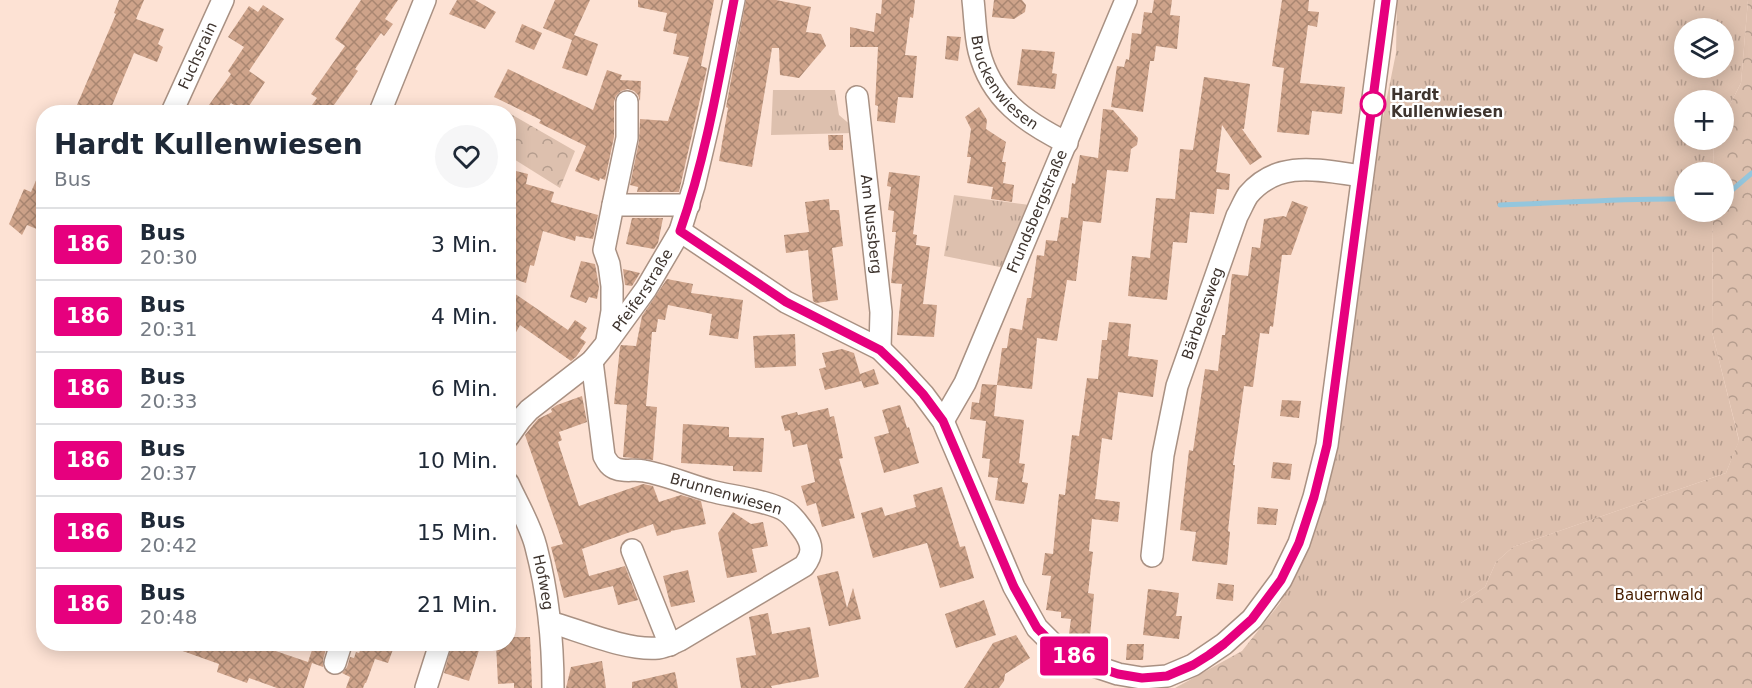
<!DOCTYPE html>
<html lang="de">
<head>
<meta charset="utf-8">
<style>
  :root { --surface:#fff; --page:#f6f6f7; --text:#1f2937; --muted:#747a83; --line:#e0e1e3 }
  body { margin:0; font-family:"DejaVu Sans",sans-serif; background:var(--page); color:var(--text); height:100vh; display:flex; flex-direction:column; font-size:22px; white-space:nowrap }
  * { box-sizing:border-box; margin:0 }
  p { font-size:20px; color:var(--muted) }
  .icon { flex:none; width:33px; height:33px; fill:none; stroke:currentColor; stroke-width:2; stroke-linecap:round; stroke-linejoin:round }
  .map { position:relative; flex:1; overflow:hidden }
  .details { position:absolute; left:36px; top:105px; width:480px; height:546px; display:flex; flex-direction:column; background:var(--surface); border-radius:24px; box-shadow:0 3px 15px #0003 }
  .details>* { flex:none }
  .badge { padding:0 12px; border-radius:4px; font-size:21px; line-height:39px }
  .buttons { position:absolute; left:1674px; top:18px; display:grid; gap:12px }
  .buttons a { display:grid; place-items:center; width:60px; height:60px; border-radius:50%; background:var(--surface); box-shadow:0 3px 15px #0003; font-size:30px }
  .map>.badge { position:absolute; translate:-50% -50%; box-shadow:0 0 0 3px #fff }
  .round { display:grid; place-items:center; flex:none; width:63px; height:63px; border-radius:32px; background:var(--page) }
  .summary { display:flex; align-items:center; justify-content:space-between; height:102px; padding:0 18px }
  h1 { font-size:28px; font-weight:700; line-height:45px }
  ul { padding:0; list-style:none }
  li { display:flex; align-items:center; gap:18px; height:72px; padding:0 18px; border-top:2px solid var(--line) }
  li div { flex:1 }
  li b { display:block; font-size:22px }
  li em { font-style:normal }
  li .badge { min-width:66px; font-weight:700; text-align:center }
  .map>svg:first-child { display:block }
  .grass { fill:url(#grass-tufts); fill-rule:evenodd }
  .forest { fill:url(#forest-crowns) }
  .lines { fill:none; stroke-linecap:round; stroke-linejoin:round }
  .stream { stroke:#94c6dd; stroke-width:5 }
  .building { fill:url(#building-cross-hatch) }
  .minor-casing { stroke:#a99183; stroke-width:24 }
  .minor { stroke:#fff; stroke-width:21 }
  .line-casing { stroke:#fff; stroke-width:14 }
  .line { stroke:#e6007e; stroke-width:9 }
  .stop-dot { fill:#fff; stroke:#e6007e; stroke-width:3 }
  .labels { text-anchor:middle; stroke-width:4.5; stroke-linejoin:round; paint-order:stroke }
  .street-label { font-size:15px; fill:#3e342e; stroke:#fff }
  .stop-label { font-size:15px; font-weight:bold; fill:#3e342e; stroke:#fff; text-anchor:start }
  .park-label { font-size:15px; fill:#471e01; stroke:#fff }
</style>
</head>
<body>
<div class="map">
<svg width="1752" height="688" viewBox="0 0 1752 688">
  <defs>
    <pattern id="grass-tufts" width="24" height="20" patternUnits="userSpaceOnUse" patternTransform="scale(1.5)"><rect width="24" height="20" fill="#ddc0ae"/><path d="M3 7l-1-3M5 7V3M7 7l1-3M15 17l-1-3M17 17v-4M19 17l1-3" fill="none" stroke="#b59d8e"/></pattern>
    <pattern id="forest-crowns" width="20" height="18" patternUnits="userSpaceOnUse" patternTransform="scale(1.5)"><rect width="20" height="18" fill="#ddc0ae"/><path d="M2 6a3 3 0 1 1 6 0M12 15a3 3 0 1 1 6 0" fill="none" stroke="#b59d8e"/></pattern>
    <pattern id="building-cross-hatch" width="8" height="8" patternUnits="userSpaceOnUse" patternTransform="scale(1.5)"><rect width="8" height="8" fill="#cea38a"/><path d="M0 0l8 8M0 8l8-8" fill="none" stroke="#a98671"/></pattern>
  </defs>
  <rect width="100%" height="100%" fill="#fde2d4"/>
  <!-- grass -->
  <path class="grass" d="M1397 0H1748L1741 83 1724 116V100H1684V140H1714L1713 172H1684V212H1713L1712 332 1739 441 1726 473 1513 547 1496 562 1485 587 1461 603H1280L1306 548 1374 147 1383 117 1396 53ZM1684 28H1724V68H1684Z
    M773 90H835L839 115 853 127 854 133 771 135Z
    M954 195 1030 205 1005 268 944 256Z"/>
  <!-- forest -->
  <path class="forest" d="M1748 0H1752V688H1175L1242 651 1280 603H1461L1485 587 1496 562 1513 547 1726 473 1739 440 1712 332 1713 212H1724V172H1713L1714 140H1724V116L1741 83Z
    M509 113 575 151 560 188 509 156Z"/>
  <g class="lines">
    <!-- stream -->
    <path class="stream" d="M1724 197 1752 173
      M1500 205C1562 203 1623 198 1684 199"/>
  </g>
  <!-- building -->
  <path class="building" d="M119 0H144L136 19 164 29 158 44 163 47 157 62 134 53 111 108 103 106 100 112H74L116 14 114 13Z
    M361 0H398L385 19 393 24 384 36 381 33 355 69 358 71 329 112H307L317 98 311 94 345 46 335 39Z
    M457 0H475L496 12 485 29 449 14Z
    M555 0H590L574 35 598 44 587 76 562 68 572 40 543 28Z
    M638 0H714L701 66 707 68 679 192H637L638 187 630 185 639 141 640 119 668 121 689 57 673 54 677 34 663 31 667 13 638 7Z
    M746 0H776L811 7 806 32 821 34 826 46 799 78 780 75 779 48H772L752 167 719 161 728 108 726 107Z
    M882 0H915L913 18 910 17 905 55 917 56 913 98 898 97 895 123 877 121 878 106 875 105 878 47H850V27L874 32 876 13 881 14Z
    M994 0H1022L1026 5 1025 12 1014 19 992 17Z
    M1154 0H1172L1170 15 1180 16 1177 49 1156 46 1154 61H1150L1143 112 1111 107 1117 66 1124 67 1126 59 1129 60 1132 33 1141 34 1144 12 1152 13Z
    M1282 0H1309L1308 11 1319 12 1317 27 1308 25 1300 83 1345 87 1342 114 1312 111 1309 135 1277 132 1284 68 1272 66Z
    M263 5 284 19 249 71 265 82 245 112 231 103 224 112H204L231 74 228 71 244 47 228 37 249 6 258 12Z
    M522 24 542 33 534 50 515 42Z
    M947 36 961 37 958 61 945 59Z
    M1022 49 1055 52 1052 73 1057 74 1055 89 1017 85Z
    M508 69 593 110 607 70 622 75 620 80 641 81 640 101 638 95 634 91 628 89 621 91 616 96 614 102V137L605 180 600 178 599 181 575 171 586 146 539 123 541 120 494 97Z
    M1204 77 1250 84 1244 129H1242L1262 157 1250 165 1222 125 1216 172 1230 174 1229 190 1217 189 1214 214 1190 212 1187 243 1173 242 1167 300 1128 296 1132 256 1150 258 1156 198 1175 199 1180 149 1193 150Z
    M979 107 987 120 986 129 1006 142 1002 162H1006L1003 183 1014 185 1012 202 991 199 993 187 967 183 971 157H967L971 129 965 117Z
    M1103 109 1113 110 1138 138 1137 145 1131 149 1128 172 1107 170 1101 223 1083 221 1076 281 1067 280 1057 341 1037 338 1032 389 997 385 1002 348H1007L1010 328 1022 330 1027 298H1031L1037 255 1044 256 1046 240 1057 241 1061 217 1068 218 1072 183 1075 184 1080 155 1098 158Z
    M828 135H843V150H829Z
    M44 162V232L27 225 22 235 9 224 24 189 31 192Z
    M508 169 528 174 526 184 554 192 551 202 598 215 593 239 576 236 575 241 543 231 534 266 530 265 526 283 508 277Z
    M889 172 920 176 913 234 917 235 916 245 930 247 923 304 937 305 934 337 897 335 902 284 891 283 896 232H892L894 211 888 210 891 187 887 186Z
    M829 199 830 210H839L843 246 832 248 838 300 816 303 813 301 808 250 786 253 784 235 809 232 805 202Z
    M1292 201 1308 207 1291 255H1282L1273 327 1270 326 1269 334 1260 333 1253 387 1244 386 1233 465H1235L1228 531 1230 532 1227 565 1192 561 1196 532 1180 530 1189 450 1193 451 1205 369 1218 371 1222 335H1225L1232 274 1248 276 1252 247 1260 248 1264 219 1283 216 1286 217Z
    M632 218H663L658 243 654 249 626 244Z
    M581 261 595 264 599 287 597 299 589 297 586 303 570 297Z
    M623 269 640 273 632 286 625 285Z
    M667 279 693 284 691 293 743 300 738 339 709 335 712 314 668 305 665 320 658 319 656 332H652L646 406 657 407 653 460 623 457 627 405 614 404 620 347 621 345 636 346 642 316Z
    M508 289 568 330 575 320 587 328 580 338 586 342 576 357 571 361 520 325 508 347Z
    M1109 322 1131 324 1128 356 1158 360 1153 397 1118 392 1112 440 1102 438 1095 499 1120 502 1118 522 1092 519 1089 551 1093 552 1088 593 1094 594 1090 636 1069 634 1071 619 1061 618V612L1046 610 1051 576 1042 575 1045 553 1053 554 1059 494 1065 495 1072 435 1079 436 1087 378 1098 379 1102 340H1107Z
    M795 334 796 366 755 368 753 336Z
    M842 349 854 353 860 374 874 369 879 384 864 388 860 377 861 381 825 390 819 369 826 367 822 353Z
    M982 384 997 385 994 416 1024 420 1019 463 1025 464 1022 482 1028 483 1024 504 995 500 998 478 988 477 990 459 982 458 986 421 970 419 972 402 979 403Z
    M582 396 587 422 559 432 562 440 558 442 579 506 643 484 653 486 659 502 681 495 701 501 706 524 671 531V532L657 536 653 524 582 549 589 576 625 566 638 600 618 605 613 586 564 598 551 547 563 544 525 435 538 419 552 412 551 409 557 405Z
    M1282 400 1301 401 1299 418 1280 416Z
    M900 405 907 428 909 427 919 463 884 473 874 437 889 433 882 410Z
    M828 408 830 417 834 416 843 458 839 459 855 518 822 527 816 503 807 506 801 486 815 482 807 444 793 447 790 430 785 431 781 416 797 412 798 415Z
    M683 424 729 427V437L764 438 762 472 733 471V466L681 463Z
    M1273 462 1292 464 1290 480 1271 478Z
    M942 487 960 547 965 546 974 578 940 588 927 543 873 558 861 513 882 507 885 516 916 507 913 495Z
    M1258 507 1278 509 1276 525 1257 524Z
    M733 512 751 524 763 522 768 546 752 549 757 572 727 578 718 533Z
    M688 570 695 602 671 607 663 576Z
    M838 571 847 608 853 588 861 619 829 626 817 576Z
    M1218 583 1234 585 1233 601 1216 599Z
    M1148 589 1179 593 1176 616H1182L1179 639 1143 635Z
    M984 600 996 635 956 648 945 614Z
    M768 613 772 634 810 627 819 677 771 686 772 688H741L736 658 756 655 749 617Z
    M1016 635 1030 658 1005 674 1004 681 999 688H964L993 643Z
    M508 637H530L532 688H514V683L498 684 496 644H508Z
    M167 644H255L308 662 314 644 326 649 323 660V667L312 663 304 688H277L249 678 247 683 217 672 219 664 166 645Z
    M363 644H395L388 663 375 659 366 683H365L363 688H346L350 677 342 673 347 667 350 657 354 658 356 652 359 653Z
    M452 644H481L469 681 444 673Z
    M1127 644H1144L1143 660H1126Z
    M602 661 606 688H566L571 667Z
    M675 672 678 688H632V682Z"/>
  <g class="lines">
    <!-- minor casing -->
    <g class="minor-casing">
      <g id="minor">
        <path id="s1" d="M973 0C975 17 975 35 979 51 991 99 1025 122 1067 143"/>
        <path id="s2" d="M857 97 881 312 880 349"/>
        <path id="s3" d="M172 112 223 0"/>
        <path d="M380 112 425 0"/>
        <path d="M613 205 627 138V102"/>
        <path d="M680 231 786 302 880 349 900 369 923 394 943 421 1014 587 1037 628 1054 645 1094 666 1118 674 1142 678 1167 676 1193 665 1224 644 1252 619 1281 580 1299 543 1314 497 1327 445 1386 0"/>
        <path d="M607 340 612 311V286L609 264 604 250 613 205H689"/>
        <path id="s4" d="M943 421 965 383 1126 0"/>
        <path id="s5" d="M508 437 520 420 529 410 592 361 606 344 646 289 680 231 694 186 713 105 734 0"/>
        <path id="s6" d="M508 483C517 503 531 526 536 547 548 593 553 640 553 688"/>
        <path d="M632 550 670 645"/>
        <path id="s7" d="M1152 556 1163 455 1177 386 1237 216C1241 209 1244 201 1248 195 1279 158 1322 171 1362 176"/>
        <path d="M550 622C581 631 627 651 658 648 666 647 673 643 680 640L804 566C813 554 813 546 805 533 799 525 795 518 787 512 772 501 730 496 711 491 689 485 667 475 644 471 635 469 625 472 617 469 610 467 607 462 604 456L592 361"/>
        <path d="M335 663 341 644"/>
        <path d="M426 688 440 644"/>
      </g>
    </g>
    <!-- minor -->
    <use href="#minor" class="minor"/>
  </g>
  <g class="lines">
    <!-- line casing -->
    <g class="line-casing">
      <path id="line" d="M734 0C719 78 706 157 680 231L786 302 880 350 900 369 923 394 943 421 1014 587 1037 628 1054 645 1094 666 1118 674 1142 678 1167 676 1193 665 1209 655 1224 644 1252 619 1281 580 1299 543 1314 497 1327 445 1386 0"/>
    </g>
    <!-- line -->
    <use href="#line" class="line"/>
  </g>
  <!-- markers -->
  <circle class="stop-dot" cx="1373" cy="104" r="12"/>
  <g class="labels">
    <!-- street labels -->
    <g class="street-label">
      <text dy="5" stroke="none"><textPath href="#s3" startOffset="62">Fuchsrain</textPath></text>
      <text dy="5" stroke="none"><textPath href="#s1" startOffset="92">Bruckenwiesen</textPath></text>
      <text dy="5" stroke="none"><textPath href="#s4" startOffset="230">Frundsbergstraße</textPath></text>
      <text dy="5" stroke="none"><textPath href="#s2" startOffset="128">Am Nussberg</textPath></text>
      <text dy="5" stroke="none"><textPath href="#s5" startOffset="201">Pfeiferstraße</textPath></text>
      <text dy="5" stroke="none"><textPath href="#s7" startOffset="249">Bärbelesweg</textPath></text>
      <text transform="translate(726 494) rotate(16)" y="5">Brunnenwiesen</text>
      <text dy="5" stroke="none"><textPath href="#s6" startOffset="106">Hofweg</textPath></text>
    </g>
    <!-- stop labels -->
    <g class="stop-label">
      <text x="1391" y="100">Hardt<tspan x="1391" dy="17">Kullenwiesen</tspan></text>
    </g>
    <!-- park labels -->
    <g class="park-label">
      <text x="1659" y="600">Bauernwald</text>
    </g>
  </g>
</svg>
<div class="buttons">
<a><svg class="icon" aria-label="layers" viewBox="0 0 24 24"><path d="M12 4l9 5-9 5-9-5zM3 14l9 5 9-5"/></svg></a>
<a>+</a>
<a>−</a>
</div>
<b class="badge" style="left:1074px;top:656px;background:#e6007e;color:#fff">186</b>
<section class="details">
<div class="summary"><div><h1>Hardt Kullenwiesen</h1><p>Bus</p></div><a class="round"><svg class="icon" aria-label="heart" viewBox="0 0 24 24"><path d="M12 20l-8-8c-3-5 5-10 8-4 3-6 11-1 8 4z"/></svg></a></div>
<ul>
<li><span class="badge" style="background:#e6007e;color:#fff">186</span><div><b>Bus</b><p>20:30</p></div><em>3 Min.</em></li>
<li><span class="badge" style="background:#e6007e;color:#fff">186</span><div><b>Bus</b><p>20:31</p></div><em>4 Min.</em></li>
<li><span class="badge" style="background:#e6007e;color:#fff">186</span><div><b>Bus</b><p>20:33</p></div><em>6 Min.</em></li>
<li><span class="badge" style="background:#e6007e;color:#fff">186</span><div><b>Bus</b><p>20:37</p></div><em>10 Min.</em></li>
<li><span class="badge" style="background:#e6007e;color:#fff">186</span><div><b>Bus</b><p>20:42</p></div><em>15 Min.</em></li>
<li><span class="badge" style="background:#e6007e;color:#fff">186</span><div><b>Bus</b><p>20:48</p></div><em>21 Min.</em></li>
</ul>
</section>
</div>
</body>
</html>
